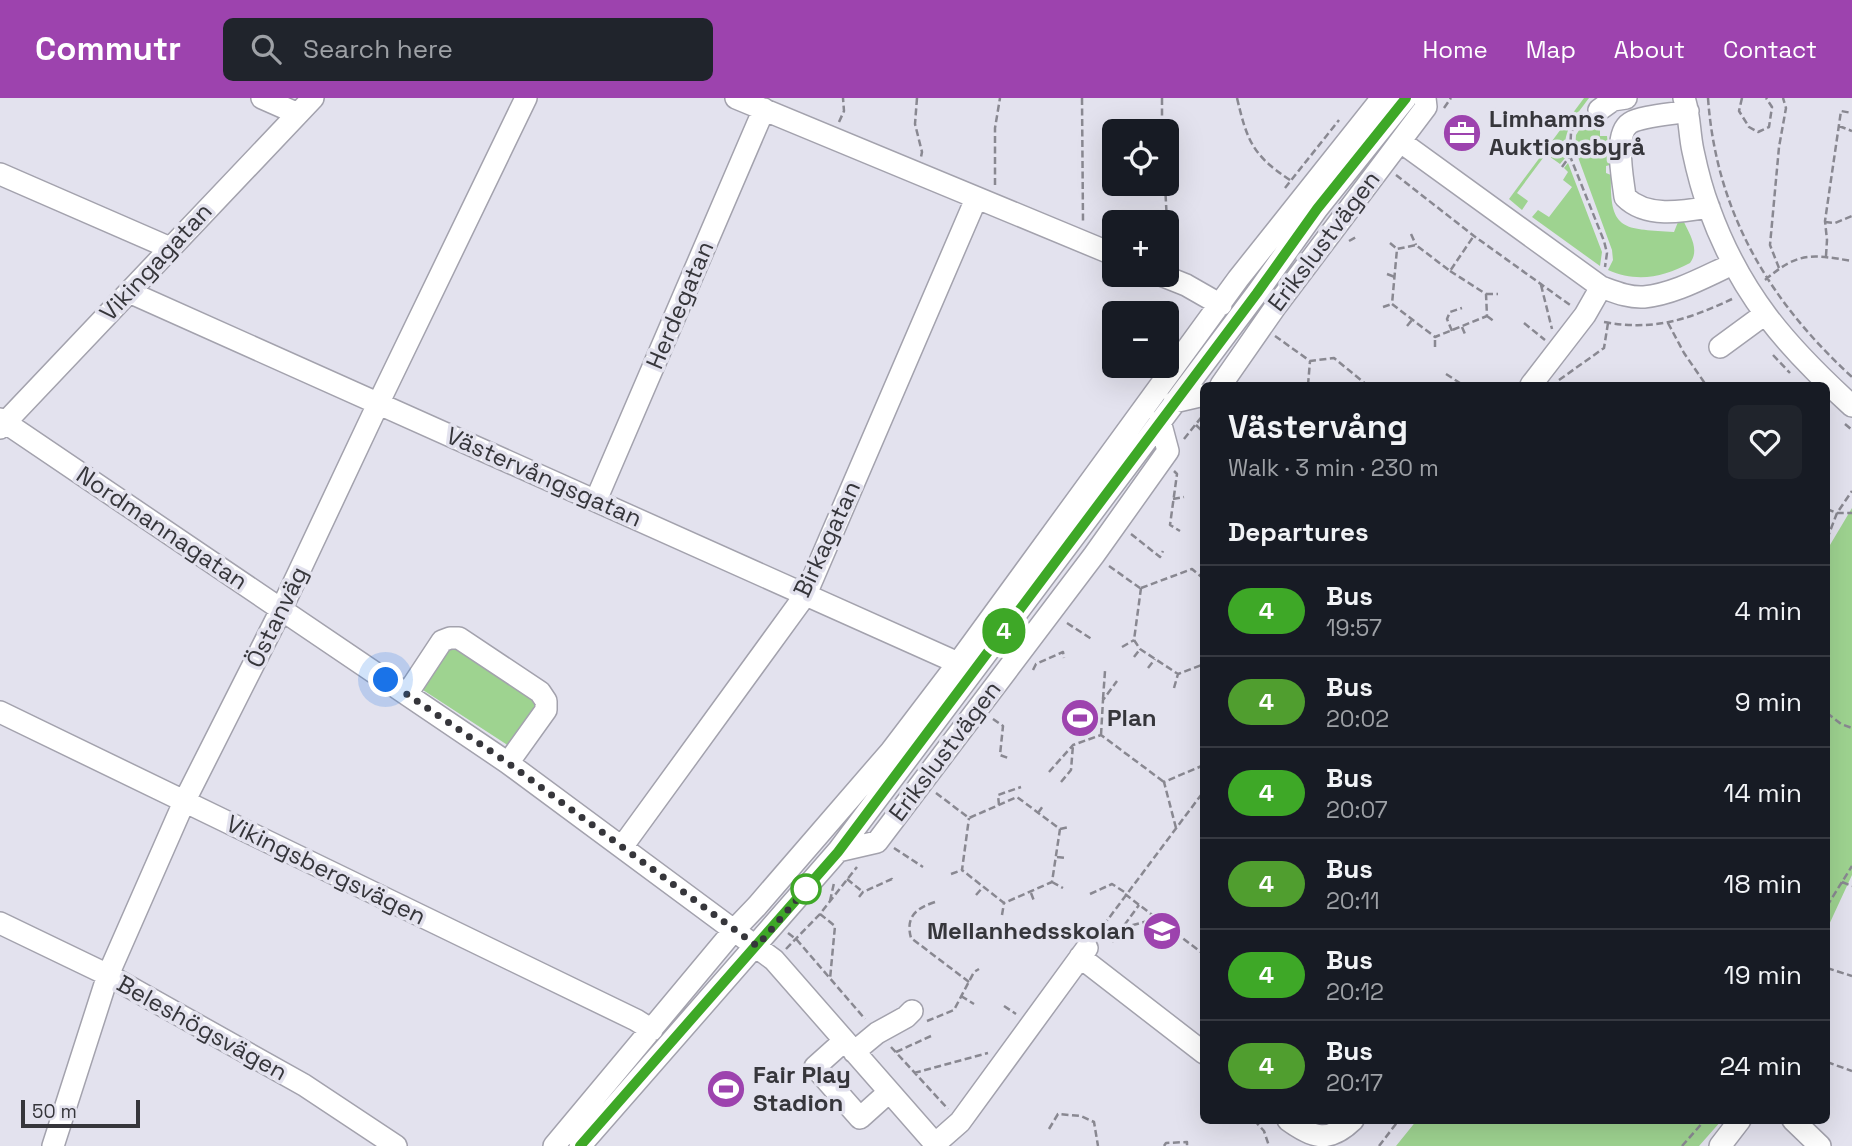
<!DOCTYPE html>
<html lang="en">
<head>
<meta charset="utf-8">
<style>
  :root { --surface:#171b24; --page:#20242c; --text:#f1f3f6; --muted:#9ea1a6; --line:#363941; --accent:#9d43ae }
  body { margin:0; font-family:"Space Grotesk",sans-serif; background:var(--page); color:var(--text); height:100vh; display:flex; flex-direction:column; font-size:26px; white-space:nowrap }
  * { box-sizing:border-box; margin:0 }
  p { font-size:23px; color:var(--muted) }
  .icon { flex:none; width:38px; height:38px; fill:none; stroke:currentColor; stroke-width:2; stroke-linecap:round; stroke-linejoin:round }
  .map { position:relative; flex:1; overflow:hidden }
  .details { position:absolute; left:1200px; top:284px; width:630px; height:742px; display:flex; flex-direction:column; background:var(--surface); border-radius:10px; box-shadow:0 7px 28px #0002 }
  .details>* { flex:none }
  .badge { padding:0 14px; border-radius:23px; font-size:24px; line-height:46px }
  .tools { position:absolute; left:1102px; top:21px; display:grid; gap:14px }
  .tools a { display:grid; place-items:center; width:77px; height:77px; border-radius:10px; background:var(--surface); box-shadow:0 7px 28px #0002; font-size:35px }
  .scale { position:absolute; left:21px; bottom:18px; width:119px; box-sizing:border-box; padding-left:7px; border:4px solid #36363b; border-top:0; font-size:19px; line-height:24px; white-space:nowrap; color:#36363b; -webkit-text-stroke:5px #e3e2ee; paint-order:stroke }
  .you { position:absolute; width:35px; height:35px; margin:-18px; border:5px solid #fff; border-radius:50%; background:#1a73e8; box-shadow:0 0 0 10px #1a73e833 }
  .map>.badge { position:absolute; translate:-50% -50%; box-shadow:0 0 0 4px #fff }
  h2 { padding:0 28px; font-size:26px; line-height:63px }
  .round { display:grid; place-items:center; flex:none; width:74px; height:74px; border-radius:10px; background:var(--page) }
  .summary { display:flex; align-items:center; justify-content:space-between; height:119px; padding:0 28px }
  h1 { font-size:33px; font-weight:700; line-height:52px }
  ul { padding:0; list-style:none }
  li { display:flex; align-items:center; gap:21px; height:91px; padding:0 28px; border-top:2px solid var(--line) }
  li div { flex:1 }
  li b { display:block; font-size:26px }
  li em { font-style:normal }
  li .badge { min-width:77px; font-weight:700; text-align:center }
  header { display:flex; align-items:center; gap:42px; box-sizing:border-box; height:98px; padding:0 35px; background:var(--accent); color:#fff }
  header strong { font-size:33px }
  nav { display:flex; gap:38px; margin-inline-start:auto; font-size:24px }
  .search { width:490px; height:63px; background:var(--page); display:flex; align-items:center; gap:18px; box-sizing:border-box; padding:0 24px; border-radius:10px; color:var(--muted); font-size:26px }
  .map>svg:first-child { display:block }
  .green { fill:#9ed390 }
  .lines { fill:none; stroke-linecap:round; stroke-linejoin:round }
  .minor-casing { stroke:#a3a2ad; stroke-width:24 }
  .path { stroke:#898891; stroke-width:2.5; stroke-dasharray:7 3.5; stroke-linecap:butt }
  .minor { stroke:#fff; stroke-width:21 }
  .line-casing { stroke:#fff; stroke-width:16 }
  .line { stroke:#3ea827; stroke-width:10 }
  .walk { stroke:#36363b; stroke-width:7; stroke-dasharray:0 12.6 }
  .stop-dot { fill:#fff; stroke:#3ea827; stroke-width:3.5 }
  .labels { text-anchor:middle; stroke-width:7; stroke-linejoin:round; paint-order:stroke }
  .poi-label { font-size:24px; font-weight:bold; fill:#36363b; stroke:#e3e2ee; text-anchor:start }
  .street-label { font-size:24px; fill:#36363b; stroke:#e3e2ee }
</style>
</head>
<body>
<header>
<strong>Commutr</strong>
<div class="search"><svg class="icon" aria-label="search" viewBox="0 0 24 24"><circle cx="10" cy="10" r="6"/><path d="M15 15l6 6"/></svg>Search here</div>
<nav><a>Home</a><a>Map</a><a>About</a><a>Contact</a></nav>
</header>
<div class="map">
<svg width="1852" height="1048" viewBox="0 0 1852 1048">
  <rect width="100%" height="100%" fill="#e3e2ee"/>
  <!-- green -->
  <path class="green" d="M1584 0H1589C1575 19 1561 34 1566 59L1560 66 1546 56 1517 95 1528 103 1522 112 1509 101Z
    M1592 12 1600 22V38H1607L1610 67 1606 68V75L1611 77C1609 135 1625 130 1674 134L1678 124H1684C1690 137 1700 152 1690 165 1664 179 1637 185 1608 172L1613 162 1612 152 1575 51 1576 37Z
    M1568 65 1602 154 1600 168 1532 119 1538 112 1549 119 1572 89 1563 82 1568 74 1564 70Z
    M1852 410V777L1827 831V452Z
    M450 546 536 602 539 609 509 648 423 592 421 586Z
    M1083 607 1089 608C1095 619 1092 629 1081 635L1069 634C1065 621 1069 611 1083 607Z
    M1417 1022H1722L1699 1048H1396Z"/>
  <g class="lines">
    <!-- minor casing -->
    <g class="minor-casing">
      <path id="minor" d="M262 0 296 15
        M736 0 1115 157
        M1684 0C1690 17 1689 35 1693 53 1697 72 1702 92 1709 110 1740 196 1786 248 1852 308
        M1599 12 1613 2 1626 0
        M1688 13C1674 16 1641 18 1630 25 1613 36 1623 81 1625 99 1646 120 1681 114 1709 109
        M1401 44 1601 189C1615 194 1629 200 1644 199 1675 196 1706 178 1733 166
        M0 76 170 150
        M1161 177 1186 187 1221 207
        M129 194 958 565
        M1720 249 1765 216
        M1221 287 1276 208 1426 9 1425 0
        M1531 287 1585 217 1601 189
        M1174 304 1204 297
        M0 321 508 665 774 862 937 1048
        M0 330 313 0
        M596 402 764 11
        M407 596 442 543 450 540H459L540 594 546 603V612L508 665
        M0 614 636 922 652 932
        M622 749 806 496 976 101
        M838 753 877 744 1094 457 1168 353 1160 323
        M0 825 108 877 304 987 396 1048
        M1080 859 1204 955
        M844 943 815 969 860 1020 889 994
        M854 954 877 935 906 919 912 913
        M1288 1022C1314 1041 1329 1045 1353 1022
        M1793 1022 1820 1048
        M935 1046 960 1024 1087 850
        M53 1048 108 877 184 704 281 512 378 306 526 0
        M554 1048 735 831 757 808 891 653 958 565 1238 181 1382 0
        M580 1048 838 753 1257 195 1317 111 1406 0
        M1720 1048 1740 1022"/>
    </g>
    <!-- path -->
    <path class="path" d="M917 0 915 26 922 54 921 59
      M1082 0 1083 123
      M1162 0V33
      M1237 0C1247 42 1252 57 1290 82
      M1708 0C1716 114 1769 203 1852 279
      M1742 0 1739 13 1749 29 1758 34 1769 29 1772 9 1766 0
      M1444 10 1451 0
      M1582 18 1571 34 1570 58 1604 143 1607 155 1605 169
      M839 24 844 13 843 0
      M1839 28 1852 33
      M1562 69 1570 58
      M1396 77 1474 138 1570 207
      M1165 86 1167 124
      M995 87V30L1000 0
      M1285 90 1339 22
      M1825 124 1835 125 1852 118
      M1167 135 1168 159
      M1411 136 1416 147
      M1349 143 1358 138
      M1390 145 1397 151
      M1826 158 1827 142 1825 123 1841 13 1852 15
      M1779 170 1770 147 1779 49 1786 10 1783 0
      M1450 173 1486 196 1487 218 1435 239 1392 206 1397 151 1416 147 1450 173 1473 139
      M1387 176 1395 179
      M1765 182C1798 154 1810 156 1852 163
      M1541 187 1552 231
      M1486 196H1498
      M1383 209 1392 206
      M1487 218 1495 224
      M1604 224C1654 233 1687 222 1732 201
      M1524 225 1545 242
      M1668 225 1684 255 1706 287
      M1407 228 1412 222
      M1462 229 1465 236
      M1452 233 1447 221 1450 214 1462 210
      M1275 238 1310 263 1334 260 1367 287
      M1435 249V239
      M1773 257 1790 275
      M1446 276 1463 287
      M1559 282 1604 250 1608 225
      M1308 287 1310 263
      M1845 326 1852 332
      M1196 327 1204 335
      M1184 341 1204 316
      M1174 373 1177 376 1170 427 1180 433
      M1173 401 1184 399
      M1827 411 1837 415H1852
      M1131 436 1160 459 1163 453
      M1827 441 1837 415 1852 393
      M1109 468 1140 490
      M1141 490 1134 542 1140 551 1178 576 1204 566
      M1141 490 1192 471 1204 481
      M1067 525 1093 542
      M1122 549 1134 542
      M1134 559 1140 551
      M1202 567 1204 574
      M1148 570 1155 561
      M1033 572 1036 566 1063 554 1064 560
      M1174 590 1178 576
      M1103 601 1105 573
      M1827 615 1841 626 1852 630
      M993 621 1003 628 1000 657 1008 660
      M1101 637 1103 602 1117 583
      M1049 674 1073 647 1101 637 1164 684
      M1061 684 1071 672 1073 647
      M936 695 969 720 1017 699 1060 731 1052 784 1004 805 962 772 969 720
      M999 707 998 697 1021 689
      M1038 715 1043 708
      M1176 730 1164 684 1204 667
      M1060 731 1069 729
      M894 750 923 769
      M1057 759 1066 760
      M951 776 962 772
      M847 781 863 794
      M1052 784 1063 790
      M1842 784 1852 788
      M1031 795 1034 803
      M1090 796 1112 786 1126 795
      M1125 796 1202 855
      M976 797 983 789
      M859 799 863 794 892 781 894 784
      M830 803 834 785
      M935 804C917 810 905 818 911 840L969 884
      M1827 808 1852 768
      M820 816 835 828 830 881
      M1002 817 1004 805
      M1122 830 1148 823H1160
      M788 835 797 842 865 921
      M1097 836 1204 693
      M1112 844 1139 807
      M786 851 820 816 857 769
      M1827 870 1852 878
      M961 898 974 906
      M1004 908 1016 916
      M927 923 954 912 974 874 979 871
      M891 949 948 1011
      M896 954 931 938
      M1827 964 1852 973
      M914 975 988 955
      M1254 1022 1264 1033 1269 1048
      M1049 1031 1058 1016 1081 1018 1094 1024 1098 1048
      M1164 1048 1166 1045 1187 1044V1048
      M1379 1048 1399 1022
      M1682 1048 1705 1022"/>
    <!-- minor -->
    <use href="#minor" class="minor"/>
  </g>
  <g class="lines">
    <!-- line casing -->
    <g class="line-casing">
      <path id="line" d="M580 1048 838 754 1257 195 1317 111 1406 0"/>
    </g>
    <!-- line -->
    <use href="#line" class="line"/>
    <!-- walk -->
    <path class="walk" d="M386 582 508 665 757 848 806 791"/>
  </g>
  <!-- icons -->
  <defs>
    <g id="office-disc" transform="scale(2.0125)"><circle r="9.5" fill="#9d43ae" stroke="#e3e2ee"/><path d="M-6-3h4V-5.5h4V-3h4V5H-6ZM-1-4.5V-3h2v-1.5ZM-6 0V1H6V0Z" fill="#fff"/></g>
    <g id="stadium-disc" transform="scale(2.0125)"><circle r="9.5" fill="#9d43ae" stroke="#e3e2ee"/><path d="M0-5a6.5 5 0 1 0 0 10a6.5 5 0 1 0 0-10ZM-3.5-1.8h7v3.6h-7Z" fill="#fff"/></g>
    <g id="school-disc" transform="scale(2.0125)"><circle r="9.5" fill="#9d43ae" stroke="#e3e2ee"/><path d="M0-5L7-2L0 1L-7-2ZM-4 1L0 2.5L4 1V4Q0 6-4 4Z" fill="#fff"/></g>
  </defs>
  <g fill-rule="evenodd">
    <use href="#office-disc" x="1462" y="35"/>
    <use href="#stadium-disc" x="1080" y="620"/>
    <use href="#school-disc" x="1162" y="833"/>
    <use href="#stadium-disc" x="726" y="991"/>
  </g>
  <!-- markers -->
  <circle class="stop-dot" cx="806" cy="791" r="14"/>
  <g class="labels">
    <!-- poi labels -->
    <g class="poi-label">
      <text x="1489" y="29">Limhamns<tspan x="1489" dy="28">Auktionsbyrå</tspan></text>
      <text x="1107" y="628">Plan</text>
      <text x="1135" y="841" text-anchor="end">Mellanhedsskolan</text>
      <text x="753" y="985">Fair Play<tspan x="753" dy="28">Stadion</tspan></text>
    </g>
    <!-- street labels -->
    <g class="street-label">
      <text transform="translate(1324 143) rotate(-53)" y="8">Erikslustvägen</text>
      <text transform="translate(156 164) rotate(-47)" y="8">Vikingagatan</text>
      <text transform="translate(680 207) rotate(-67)" y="8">Herdegatan</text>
      <text transform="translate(544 379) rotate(24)" y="8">Västervångsgatan</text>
      <text transform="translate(162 430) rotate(34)" y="8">Nordmannagatan</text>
      <text transform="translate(827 441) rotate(-65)" y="8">Birkagatan</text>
      <text transform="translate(277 519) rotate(-64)" y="8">Östanväg</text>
      <text transform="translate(945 653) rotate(-53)" y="8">Erikslustvägen</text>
      <text transform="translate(326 772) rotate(26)" y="8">Vikingsbergsvägen</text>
      <text transform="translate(202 930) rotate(29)" y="8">Beleshögsvägen</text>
    </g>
  </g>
</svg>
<div class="tools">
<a><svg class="icon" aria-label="locate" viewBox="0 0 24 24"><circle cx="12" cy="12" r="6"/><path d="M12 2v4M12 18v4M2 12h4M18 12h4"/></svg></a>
<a>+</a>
<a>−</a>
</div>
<div class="scale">50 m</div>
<div class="you" style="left:386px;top:582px"></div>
<b class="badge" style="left:1004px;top:533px;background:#3ea827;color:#fff">4</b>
<section class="details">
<div class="summary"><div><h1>Västervång</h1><p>Walk · 3 min · 230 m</p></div><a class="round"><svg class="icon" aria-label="heart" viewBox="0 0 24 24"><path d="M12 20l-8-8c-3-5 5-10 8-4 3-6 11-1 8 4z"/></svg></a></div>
<h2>Departures</h2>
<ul>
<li><span class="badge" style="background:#3ea827;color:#fff">4</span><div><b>Bus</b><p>19:57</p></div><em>4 min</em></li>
<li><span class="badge" style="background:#509e2f;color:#fff">4</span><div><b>Bus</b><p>20:02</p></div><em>9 min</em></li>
<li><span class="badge" style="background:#3ea827;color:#fff">4</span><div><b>Bus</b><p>20:07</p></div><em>14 min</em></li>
<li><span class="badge" style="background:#509e2f;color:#fff">4</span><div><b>Bus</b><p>20:11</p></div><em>18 min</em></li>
<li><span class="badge" style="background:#3ea827;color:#fff">4</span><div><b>Bus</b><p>20:12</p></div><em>19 min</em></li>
<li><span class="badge" style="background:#509e2f;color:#fff">4</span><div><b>Bus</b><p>20:17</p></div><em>24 min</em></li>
</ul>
</section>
</div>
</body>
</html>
